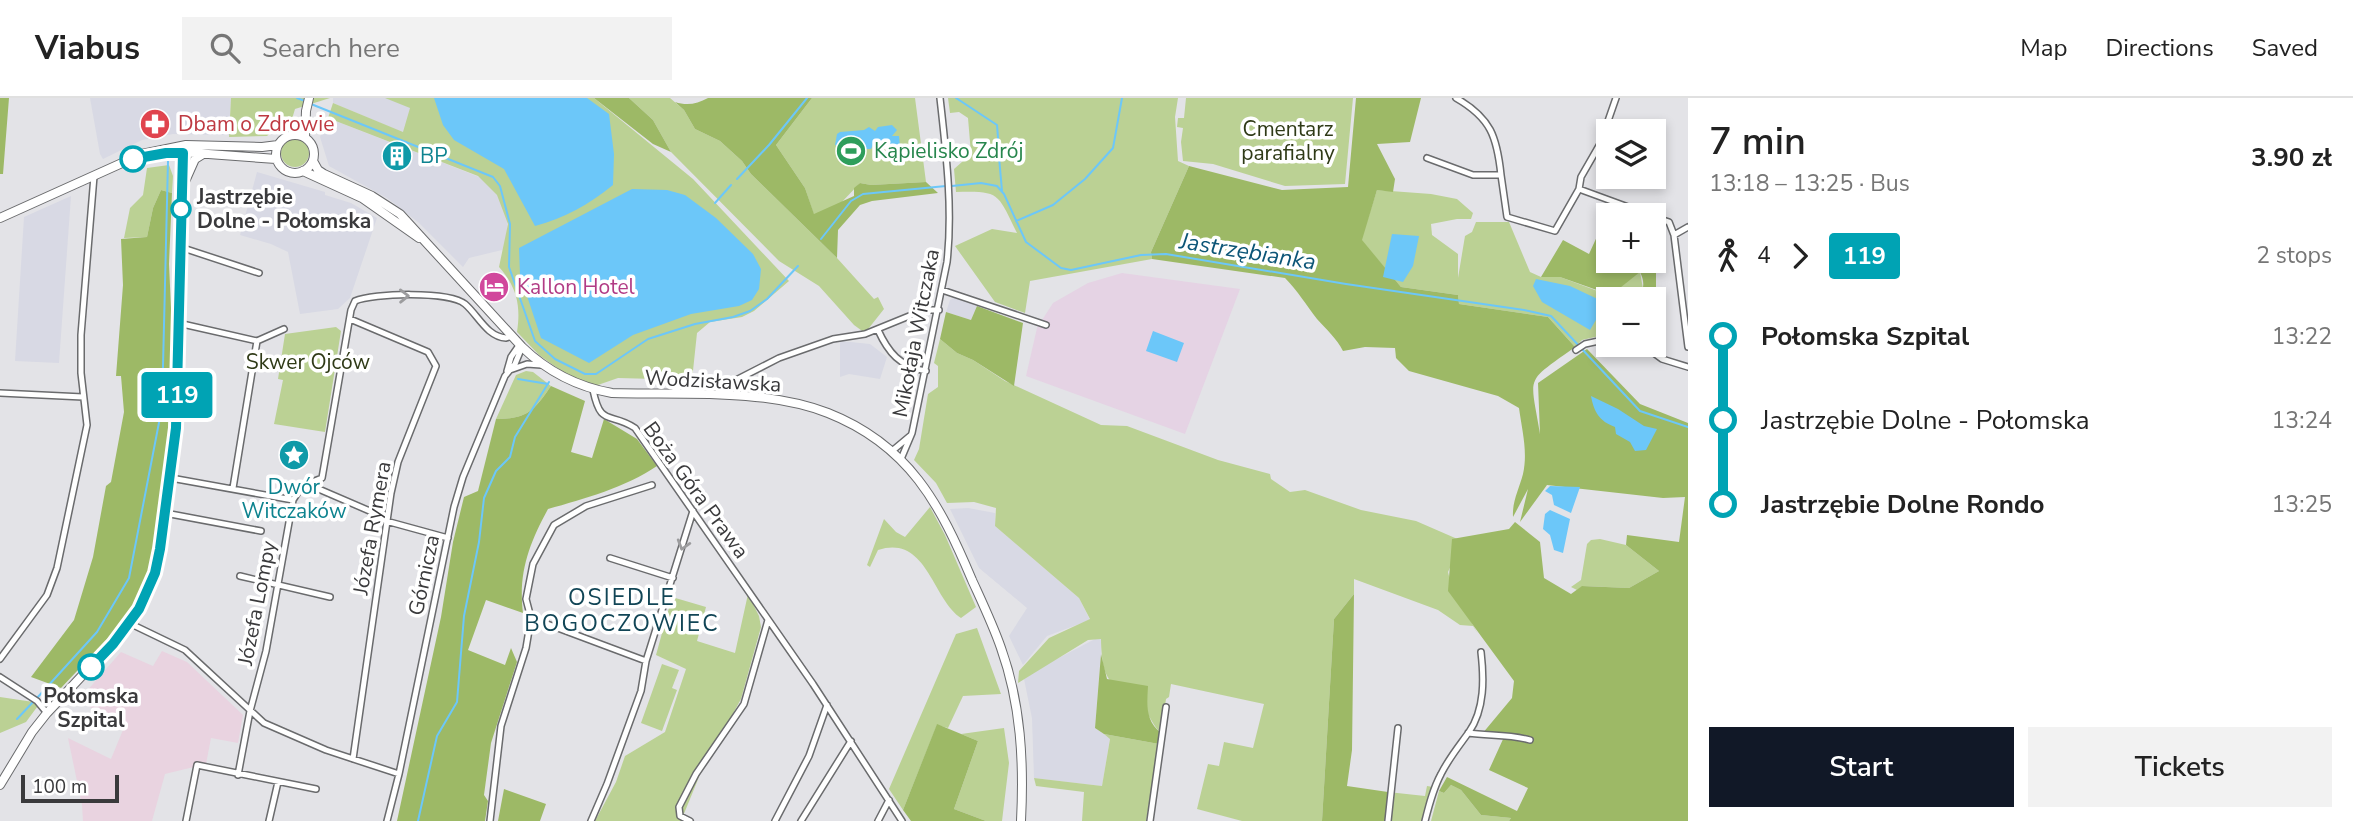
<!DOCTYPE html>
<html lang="en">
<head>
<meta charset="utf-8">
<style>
  :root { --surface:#fff; --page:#f2f2f2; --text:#222; --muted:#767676; --line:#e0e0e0; --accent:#111827 }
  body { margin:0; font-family:"Nunito Sans",sans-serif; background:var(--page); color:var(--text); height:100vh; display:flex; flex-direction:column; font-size:26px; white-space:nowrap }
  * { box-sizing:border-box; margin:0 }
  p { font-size:23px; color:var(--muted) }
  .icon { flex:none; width:38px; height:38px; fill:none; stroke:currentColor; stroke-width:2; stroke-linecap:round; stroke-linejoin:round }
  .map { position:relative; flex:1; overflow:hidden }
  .side { display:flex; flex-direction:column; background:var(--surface); width:665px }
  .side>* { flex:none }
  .badge { padding:0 14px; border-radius:5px; font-size:24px; line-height:46px }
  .tools { position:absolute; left:1596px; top:21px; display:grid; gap:14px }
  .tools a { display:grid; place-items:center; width:70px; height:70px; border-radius:0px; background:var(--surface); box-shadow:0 4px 10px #0003; font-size:35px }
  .scale { position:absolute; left:21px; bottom:18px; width:98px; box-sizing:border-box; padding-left:7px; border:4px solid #3a3a3c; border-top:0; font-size:19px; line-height:24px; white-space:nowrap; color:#3a3a3c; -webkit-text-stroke:5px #fff; paint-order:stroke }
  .map>.badge { position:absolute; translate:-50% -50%; box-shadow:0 0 0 4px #fff }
  .legs { display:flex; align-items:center; gap:10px; height:77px; padding:0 21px; font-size:23px }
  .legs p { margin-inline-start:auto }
  .head { display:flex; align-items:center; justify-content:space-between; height:119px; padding:0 21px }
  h1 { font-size:38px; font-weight:600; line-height:52px }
  .action { display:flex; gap:14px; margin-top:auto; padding:14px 21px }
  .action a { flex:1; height:80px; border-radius:0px; background:var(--accent); color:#fff; font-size:28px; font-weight:600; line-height:80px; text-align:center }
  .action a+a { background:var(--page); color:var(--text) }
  ul { padding:0 21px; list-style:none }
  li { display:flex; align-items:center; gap:24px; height:84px; font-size:26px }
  li i { display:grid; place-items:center; width:10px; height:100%; margin:0 9px; background:currentColor }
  li i::after { content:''; width:18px; height:18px; margin:-9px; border:5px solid; border-radius:50%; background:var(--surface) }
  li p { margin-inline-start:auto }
  li:first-child i { background:linear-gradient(#0000 50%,currentColor 0) }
  li:last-child i { background:linear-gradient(currentColor 50%,#0000 0) }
  header { display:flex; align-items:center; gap:42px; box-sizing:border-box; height:98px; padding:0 35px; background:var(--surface); border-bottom:2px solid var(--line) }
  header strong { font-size:33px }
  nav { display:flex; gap:38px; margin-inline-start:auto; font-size:24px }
  .search { width:490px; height:63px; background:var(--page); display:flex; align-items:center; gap:18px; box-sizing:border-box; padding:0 24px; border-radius:0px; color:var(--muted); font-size:26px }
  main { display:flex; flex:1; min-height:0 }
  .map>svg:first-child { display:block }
  .built { fill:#d8d9e4 }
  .industrial { fill:#e5d3e4 }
  .medical { fill:#e9d3e0 }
  .green { fill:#bbd194 }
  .forest { fill:#9db966 }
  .water { fill:#6cc7f9 }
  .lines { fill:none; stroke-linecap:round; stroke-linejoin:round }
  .stream { stroke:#6cc7f9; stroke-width:2 }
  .street-casing { stroke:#6a6b6d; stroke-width:8 }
  .secondary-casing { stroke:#6a6b6d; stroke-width:10 }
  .street { stroke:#fff; stroke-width:5 }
  .secondary { stroke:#fff; stroke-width:8 }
  .oneway { stroke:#9c9c9e }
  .line-1-casing { stroke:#fff; stroke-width:16 }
  .line-1 { stroke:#00a3b4; stroke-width:10 }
  .stop-1-dot { fill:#fff; stroke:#00a3b4; stroke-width:3.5 }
  .labels { text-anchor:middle; stroke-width:7; stroke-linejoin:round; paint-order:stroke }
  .health-label { font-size:21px; fill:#be3a42; stroke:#fff; text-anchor:start }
  .park-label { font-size:21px; fill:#2f3a17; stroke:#fff }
  .leisure-label { font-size:21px; fill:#27864d; stroke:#fff; text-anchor:start }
  .culture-label { font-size:21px; fill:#0d838f; stroke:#fff; text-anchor:start }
  .stop-label { font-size:21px; font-weight:bold; fill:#3a3a3c; stroke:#fff; text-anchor:start }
  .hotel-label { font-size:21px; fill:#b23c85; stroke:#fff; text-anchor:start }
  .street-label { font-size:21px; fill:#3a3a3c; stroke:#fff }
  .water-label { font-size:23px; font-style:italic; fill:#0c5577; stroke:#fff }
  .neighbourhood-label { font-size:23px; letter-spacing:2px; fill:#114556; stroke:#fff }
</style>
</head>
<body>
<header>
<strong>Viabus</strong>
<div class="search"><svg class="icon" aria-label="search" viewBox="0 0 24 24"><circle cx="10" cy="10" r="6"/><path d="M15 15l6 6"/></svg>Search here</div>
<nav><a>Map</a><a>Directions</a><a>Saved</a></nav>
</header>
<main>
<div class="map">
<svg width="1688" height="723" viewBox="0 0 1688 723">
  <rect width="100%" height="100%" fill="#e3e3e7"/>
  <!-- built -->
  <path class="built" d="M90 0H231L229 37 173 36 142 42 103 61 100 56Z
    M333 0H423L409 37 333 5Z
    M328 20 487 82 493 86 508 119 506 151 469 160 463 169 419 125 387 100 329 68 320 39Z
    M257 74 325 94V97L351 105 377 120 350 200 338 211 300 216 288 154 271 146 240 137Z
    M71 98 59 265 15 263 24 119Z
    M954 200 977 208 971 222 946 214 950 202Z
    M840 243 870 246 887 259 880 281 849 276 840 279Z
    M968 410 995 415V428L1079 500 1090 522 1047 538 1023 567 1009 538 1027 510 979 470 950 411Z
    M1095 541H1102L1095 630 1110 640 1102 688 1034 680 1032 620 1024 581 1051 564Z"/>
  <!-- industrial -->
  <path class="industrial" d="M1122 175 1240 191 1185 336 1026 278 1037 230 1053 205 1088 185Z"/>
  <!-- medical -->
  <path class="medical" d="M162 553 187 564 243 617 238 645 211 640 206 666 165 676 152 723H83L82 707 68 640 111 661 125 627 78 603 121 554 153 568Z"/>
  <!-- green -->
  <path class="green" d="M231 0H330L295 11 292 21 274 31 267 38 229 39Z
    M385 0H594L693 81 789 183 754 213 742 219 710 224 697 235 692 282 618 280 595 288 570 279 539 257 517 234C521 208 517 189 499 169L508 126 497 97 478 78 328 20 333 5 403 34 410 10Z
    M629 0H670L684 12 695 31 720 43 742 63 751 76 837 160 874 201 878 199 884 211 865 235 854 227 819 188 779 163 671 54 653 22Z
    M812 0H915L926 84 871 87 860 85 840 106 814 117 805 90 776 47Z
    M948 0H1178L1175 19 1178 63 1189 68 1151 154 1152 161 1030 183 1025 215 995 204 955 148 992 131 1017 135C997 95 1001 93 956 94L954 71 971 56 968 20 959 14 950 15Z
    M1186 0H1353L1345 86 1285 88 1213 66 1183 63 1181 44 1183 30 1177 29 1178 20H1184Z
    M281 55a14 14 0 1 1 28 0a14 14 0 1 1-28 0Z
    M169 67 173 78 172 95 161 92 153 110 147 139 124 140 130 110 143 97 147 70Z
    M1377 92 1431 96 1457 101 1473 115 1471 121H1457L1431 126 1432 137 1458 156V180L1465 138 1472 134 1476 124H1509L1530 174 1541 179H1560L1603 195 1640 174 1643 191 1639 201H1608V236L1582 242 1575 249 1548 219 1459 206 1458 197 1401 189 1361 142Z
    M336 229 341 233 325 334 274 326 283 282 278 281 285 236Z
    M940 241 957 255 973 262 1005 283 1101 327 1127 328 1218 362 1270 376 1271 381 1290 394 1305 392 1361 412 1416 423 1462 443 1448 474 1452 490 1478 536 1473 528 1460 527 1438 512 1354 481V496L1334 521 1322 723H1242L1197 711 1208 666 1219 668 1224 644 1253 650 1264 606 1171 586 1169 599 1166 601 1161 635C1153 628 1151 619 1144 612 1113 581 1102 591 1101 541L1088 542 1018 585 1019 573 1049 540 1090 521 1079 500 995 428 996 410 974 404 947 405 936 385 914 362 919 351 928 296 938 289V268L934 265Z
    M526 273 533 274 551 288C534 313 527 321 496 321L516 277Z
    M930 409 945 437 976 509 961 520C932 501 927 436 878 452L870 469 867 467 884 421 896 434 905 439Z
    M1600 441 1626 447 1659 473 1629 490 1583 488 1577 492 1571 489 1581 482 1587 446 1591 442Z
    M748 496 759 518 761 529 741 601 701 674 681 723H595L616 684 625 658 665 634 686 571 656 557 672 499 706 509 697 543 735 555Z
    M977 530 1001 596 963 598 948 630 937 627 903 712 889 691 956 536Z
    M662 566 679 572 672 590 677 592 662 633 641 625Z
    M0 599 40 605 26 624 0 635Z
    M1004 630 1009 665 1002 723H986L954 711 978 643 961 636Z
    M1104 636 1159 646 1146 723H1082L1084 694 1036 688 1034 680 1102 688 1110 641Z
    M1451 687 1461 692 1481 717 1511 720 1509 723H1431L1439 693 1444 695Z
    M1427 688 1433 689 1422 723H1385L1388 694 1425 698Z"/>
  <!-- forest -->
  <path class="forest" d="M0 0H9L3 76H0Z
    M594 0H629L653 22 671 54 653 46Z
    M708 0H812L776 47 805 90 814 116 854 98V90L860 85 871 87 926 84 938 95 872 103 860 107 838 132 837 160 751 76 742 63 720 43 695 31 684 12 675 4C687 8 697 6 708 0Z
    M1356 0H1421L1410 44 1377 46 1395 81 1393 94 1377 92 1362 142 1401 189 1458 197 1459 206 1548 219 1575 249C1524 286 1530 275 1540 336L1538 285 1587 251 1640 306 1688 325V723H1509L1511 720 1481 717 1461 692 1451 687 1444 695 1439 693 1447 679 1517 713 1528 690 1489 672 1504 639 1482 636 1512 600 1514 583 1448 493 1452 441 1509 431 1515 424 1540 444 1544 480 1571 496 1582 488 1629 490 1659 473 1626 447 1627 437 1679 444 1685 399 1663 400 1547 387 1520 424 1528 391 1513 419C1512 404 1519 391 1523 376 1528 354 1522 332 1519 310L1498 298 1409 273 1396 260 1395 250 1365 249 1343 253C1337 241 1326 231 1317 221 1306 207 1298 193 1285 180L1152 161 1151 154 1189 68 1282 92 1348 89Z
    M161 92 172 95 169 166 172 232 170 355 151 467 138 503 127 520 61 590 31 579 74 522 93 459 106 388 111 384 124 314 121 278H116L123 187 121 141 147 139 153 110Z
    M1600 132 1608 135V163L1654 162 1656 165V194L1654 201H1639C1644 191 1645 184 1640 174L1611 197 1560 179H1541L1563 142 1589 156Z
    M977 208 1023 225 1014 288 973 262 957 255 940 241 946 214 971 222Z
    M551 288 585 303 571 354 592 360 604 321 637 341 657 368C626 389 584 401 548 411 529 446 518 475 523 515L486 502 468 552 505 567 511 550 517 564 491 645 484 697 488 703 485 723H397L441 519 453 444 464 399 478 393 496 321C527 321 534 313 551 288Z
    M1354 496 1352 652 1347 688 1388 694 1385 723H1322L1334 521Z
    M1101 556 1107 581 1148 588C1147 607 1145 622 1161 635L1159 646 1104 636 1095 630Z
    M937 626 978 643 954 711 986 723H911L903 712Z
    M504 691 546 706 540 723H498Z"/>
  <!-- water -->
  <path class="water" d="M434 0H587L609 16 614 56 613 87C588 107 565 120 535 128L504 71 454 42 443 27Z
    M892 27 897 32 892 38H899L900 48 876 50 874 45 871 51H862L861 40 857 39 853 41 855 50 851 54 835 47 837 36 840 34 864 32 869 29 875 33 878 29Z
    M632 91 667 92 685 97 716 120 753 156 761 171 759 191 752 202 739 208 691 216 633 237 589 265 541 240 520 177 519 150Z
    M1392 136 1419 138 1413 168 1403 184 1383 179Z
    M1536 181 1570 188 1606 205 1590 232 1542 204 1533 188Z
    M1153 233 1184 245 1177 264 1146 253Z
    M1591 298 1618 311 1644 328 1657 331 1646 352 1635 353 1630 344 1616 336 1615 329C1599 323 1594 314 1591 298Z
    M1550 388 1580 389 1571 415 1554 407 1552 397 1545 393Z
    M1550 412 1570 421 1563 455 1554 452 1550 437 1543 431 1545 416Z"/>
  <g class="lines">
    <!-- stream -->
    <path class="stream" d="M297 0 305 3
      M956 0 997 27 999 52
      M311 6 493 79 500 88 510 126 509 169 535 243 555 261 585 276H596L648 241 695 226 733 219 750 213 767 201 798 168
      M999 59 1002 93
      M737 81 769 47 807 0
      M952 88 981 85 997 88 1004 96 1026 144 1061 170 1071 172 1141 157 1166 156 1346 186 1524 212 1551 218 1640 313 1688 329
      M715 105 731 87
      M1016 123 1053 107 1085 81 1113 50 1122 0
      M821 141 851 103 863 96 946 88
      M518 281 548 286
      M37 600 97 534 129 480 162 309 168 63
      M17 621 33 604
      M418 723 437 638 457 604 464 518 479 444 484 400 496 373 510 359 515 339 549 284"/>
    <!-- street casing -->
    <g class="street-casing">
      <path id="street" d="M1427 60 1473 77H1501C1497 39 1491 20 1456 0
        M1501 77 1507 119 1555 133 1579 91 1581 79 1600 46 1616 0
        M1579 91 1650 117
        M1654 119 1669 124 1674 137 1688 249
        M1674 137 1688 129
        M180 149 259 175
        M942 192 1046 227
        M350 221 428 254 436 268 398 364 391 395 353 661
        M178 225 257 243
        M878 232C888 254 900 269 926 273
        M1643 247 1662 261 1688 269
        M1576 252 1585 246 1608 241
        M510 272 527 266 541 267
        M507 273 511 259 520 246
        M593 292C601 330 609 313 635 330L813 586 902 723
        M673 294 684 286 719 285 736 282 779 260 833 241 865 236 924 212H939
        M0 295 83 299
        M892 353 910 338
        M901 361 912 335 947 164C953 110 946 54 940 0
        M171 380 293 402 302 388 307 386 379 417 386 423 448 440
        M307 386 322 380 351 212 355 203C373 195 449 193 465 206 478 217 487 239 506 240L512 238
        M233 390 257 243 284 231
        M165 415 261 433
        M610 460 673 480
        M240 478 330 499
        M531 520 646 563
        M129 525 185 552 264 625 326 652 399 676
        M0 561 47 497 57 470 87 327 81 275V237L94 78
        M0 579 37 603 47 615
        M1468 635C1489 638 1509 636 1530 642
        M238 677 250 613 266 553 293 402
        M186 723 197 667 316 691
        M269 723 278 684
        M387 723 399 676 454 409 463 379 505 278 515 266 522 249
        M490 723 501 628 526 550 531 520 526 501 533 466 554 427 586 408 652 387
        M591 723 607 686 641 593 646 563 693 413
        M690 723 680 718 679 709 696 676 744 606 768 522
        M775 723 809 658 827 607
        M801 723 851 643
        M878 723 889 702
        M1150 723 1166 609
        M1388 723 1398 630
        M1425 723C1429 707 1433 691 1441 676 1449 660 1459 648 1469 634 1485 611 1484 580 1481 554"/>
    </g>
    <!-- secondary casing -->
    <g class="secondary-casing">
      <path id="secondary" d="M276 56a19 19 0 1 1 38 0a19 19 0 1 1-38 0Z
        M305 39 306 13 309 0
        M156 57 181 54 276 61
        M313 63 318 72 324 76 372 98 400 116 522 249C547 273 578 289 612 295 680 297 764 290 828 315 909 347 940 406 972 482 982 504 993 527 1001 550 1021 606 1024 664 1021 723
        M303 73 362 100 419 140
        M183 88 195 61 203 56
        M0 120 142 56 186 47 262 49 278 47
        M0 687 32 634 47 615 124 533 139 511 155 475 171 380 176 330 183 55"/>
    </g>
    <!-- street -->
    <use href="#street" class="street"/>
    <!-- secondary -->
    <use href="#secondary" class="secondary"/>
  </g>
  <!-- one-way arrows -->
  <defs><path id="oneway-chevron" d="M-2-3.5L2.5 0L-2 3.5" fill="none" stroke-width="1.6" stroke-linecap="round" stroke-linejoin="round" transform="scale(1.75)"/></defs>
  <g class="oneway">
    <use href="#oneway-chevron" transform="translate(404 198) rotate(-1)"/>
    <use href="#oneway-chevron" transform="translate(683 447) rotate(107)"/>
  </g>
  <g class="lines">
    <!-- line-1 casing -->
    <g class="line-1-casing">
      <path id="line-1" d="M91 569 113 546 139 511 155 475 160 451 176 330 183 55H166L133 61"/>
    </g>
    <!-- line-1 -->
    <use href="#line-1" class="line-1"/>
  </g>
  <!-- icons -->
  <defs>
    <g id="pharmacy-disc" transform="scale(1.575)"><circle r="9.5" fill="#e0444e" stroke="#fff"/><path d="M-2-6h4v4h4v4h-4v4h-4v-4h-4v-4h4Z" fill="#fff"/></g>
    <g id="stadium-disc" transform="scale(1.575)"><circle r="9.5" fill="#2e9e5b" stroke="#fff"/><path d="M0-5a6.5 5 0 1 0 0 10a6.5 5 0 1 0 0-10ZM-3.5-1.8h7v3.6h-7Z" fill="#fff"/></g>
    <g id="building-disc" transform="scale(1.575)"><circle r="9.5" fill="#0f9aa8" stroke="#fff"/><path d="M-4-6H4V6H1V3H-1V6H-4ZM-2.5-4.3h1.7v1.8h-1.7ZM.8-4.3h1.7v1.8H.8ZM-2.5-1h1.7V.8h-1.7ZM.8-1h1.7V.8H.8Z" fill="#fff"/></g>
    <g id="hotel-disc" transform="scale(1.575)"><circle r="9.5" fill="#d1479c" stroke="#fff"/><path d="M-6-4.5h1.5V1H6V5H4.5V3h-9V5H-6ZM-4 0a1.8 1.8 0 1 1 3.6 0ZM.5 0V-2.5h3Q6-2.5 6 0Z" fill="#fff"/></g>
    <g id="sight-disc" transform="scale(1.575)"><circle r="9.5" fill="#0f9aa8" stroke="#fff"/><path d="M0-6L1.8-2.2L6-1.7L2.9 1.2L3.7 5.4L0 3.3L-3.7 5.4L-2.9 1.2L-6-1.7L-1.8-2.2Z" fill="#fff"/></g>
  </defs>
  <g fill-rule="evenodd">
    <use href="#pharmacy-disc" x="155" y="26"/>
    <use href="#stadium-disc" x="851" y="53"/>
    <use href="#building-disc" x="397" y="58"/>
    <use href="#hotel-disc" x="494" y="189"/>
    <use href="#sight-disc" x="294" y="357"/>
  </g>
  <!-- markers -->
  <g class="stop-1-dot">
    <circle cx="133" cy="61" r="12"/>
    <circle cx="181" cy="111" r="9"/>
    <circle cx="91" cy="569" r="12"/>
  </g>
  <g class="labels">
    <!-- health labels -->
    <g class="health-label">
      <text x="178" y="33">Dbam o Zdrowie</text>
    </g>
    <!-- park labels -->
    <g class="park-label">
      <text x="1288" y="38">Cmentarz<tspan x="1288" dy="24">parafialny</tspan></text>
      <text x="308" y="271">Skwer Ojców</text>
    </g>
    <!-- leisure labels -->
    <g class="leisure-label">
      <text x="874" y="60">Kąpielisko Zdrój</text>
    </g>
    <!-- culture labels -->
    <g class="culture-label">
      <text x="420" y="65">BP</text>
      <text x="294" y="396" text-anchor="middle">Dwór<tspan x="294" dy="24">Witczaków</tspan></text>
    </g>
    <!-- stop labels -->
    <g class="stop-label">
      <text x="197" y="106">Jastrzębie<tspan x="197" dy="24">Dolne - Połomska</tspan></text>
      <text x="91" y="605" text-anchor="middle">Połomska<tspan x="91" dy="24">Szpital</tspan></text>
    </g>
    <!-- hotel labels -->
    <g class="hotel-label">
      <text x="517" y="196">Kallon Hotel</text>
    </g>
    <!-- street labels -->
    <g class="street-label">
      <text transform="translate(916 235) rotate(-79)" y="7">Mikołaja Witczaka</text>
      <text transform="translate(713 283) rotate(3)" y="7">Wodzisławska</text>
      <text transform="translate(696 392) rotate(54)" y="7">Boża Góra Prawa</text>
      <text transform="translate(372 430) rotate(-80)" y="7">Józefa Rymera</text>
      <text transform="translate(424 477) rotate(-78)" y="7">Górnicza</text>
      <text transform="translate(257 505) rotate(-79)" y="7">Józefa Lompy</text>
    </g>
    <!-- water labels -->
    <g class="water-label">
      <text transform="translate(1248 153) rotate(9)" y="8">Jastrzębianka</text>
    </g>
    <!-- neighbourhood labels -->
    <g class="neighbourhood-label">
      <text x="622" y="507">OSIEDLE<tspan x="622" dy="26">BOGOCZOWIEC</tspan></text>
    </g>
  </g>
</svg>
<div class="tools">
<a><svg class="icon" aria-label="layers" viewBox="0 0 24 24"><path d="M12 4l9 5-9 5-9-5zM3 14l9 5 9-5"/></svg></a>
<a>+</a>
<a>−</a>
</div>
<div class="scale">100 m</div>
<b class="badge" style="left:177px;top:297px;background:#00a3b4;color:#fff">119</b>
</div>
<section class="side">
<div class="head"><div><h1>7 min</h1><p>13:18 – 13:25 · Bus</p></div><b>3.90 zł</b></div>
<div class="legs"><svg class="icon" aria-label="walk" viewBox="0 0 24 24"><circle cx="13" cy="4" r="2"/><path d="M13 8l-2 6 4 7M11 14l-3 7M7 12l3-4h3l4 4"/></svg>4<svg class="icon" aria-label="forward" viewBox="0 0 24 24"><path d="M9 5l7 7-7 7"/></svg><b class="badge" style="background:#00a3b4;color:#fff">119</b><p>2 stops</p></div>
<ul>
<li><i style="color:#00a3b4"></i><b>Połomska Szpital</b><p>13:22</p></li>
<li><i style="color:#00a3b4"></i><span>Jastrzębie Dolne - Połomska</span><p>13:24</p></li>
<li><i style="color:#00a3b4"></i><b>Jastrzębie Dolne Rondo</b><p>13:25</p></li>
</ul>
<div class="action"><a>Start</a><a>Tickets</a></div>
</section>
</main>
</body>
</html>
